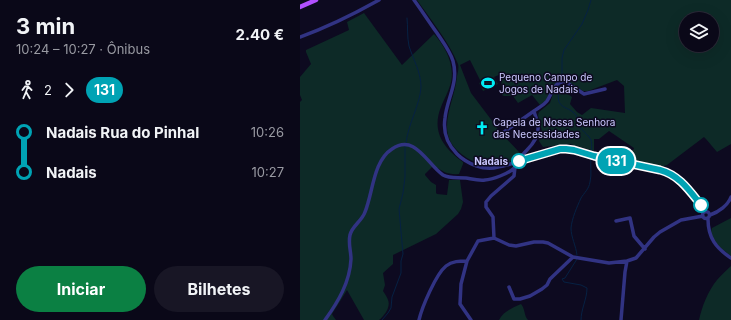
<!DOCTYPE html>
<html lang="pt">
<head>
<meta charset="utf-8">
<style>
  :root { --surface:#0a0818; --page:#181625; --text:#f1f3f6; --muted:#999aa2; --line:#2a2937; --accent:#0b8043 }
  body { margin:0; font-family:Inter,sans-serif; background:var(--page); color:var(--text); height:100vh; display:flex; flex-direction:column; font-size:15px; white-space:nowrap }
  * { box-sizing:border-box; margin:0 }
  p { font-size:13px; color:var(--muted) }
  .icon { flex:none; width:22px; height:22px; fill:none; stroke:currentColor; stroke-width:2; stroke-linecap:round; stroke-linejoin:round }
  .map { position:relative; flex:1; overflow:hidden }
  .panel { display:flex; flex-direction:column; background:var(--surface); width:300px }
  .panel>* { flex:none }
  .badge { padding:0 8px; border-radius:13px; font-size:14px; line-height:26px }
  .controls { position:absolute; left:379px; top:12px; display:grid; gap:8px }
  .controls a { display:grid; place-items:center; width:40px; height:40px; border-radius:50%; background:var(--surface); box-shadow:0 4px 16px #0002,0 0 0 1px var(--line); font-size:20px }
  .map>.badge { position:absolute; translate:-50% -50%; box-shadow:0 0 0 2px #fff }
  .legs { display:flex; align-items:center; gap:6px; height:44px; padding:0 16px; font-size:13px }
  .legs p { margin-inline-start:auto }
  .headline { display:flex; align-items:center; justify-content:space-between; height:68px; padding:0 16px }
  h1 { font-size:22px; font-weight:700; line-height:30px }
  .button { display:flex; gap:8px; margin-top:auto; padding:8px 16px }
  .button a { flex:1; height:46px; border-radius:24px; background:var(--accent); color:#fff; font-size:16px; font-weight:700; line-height:46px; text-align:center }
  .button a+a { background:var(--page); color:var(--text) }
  ul { padding:0 16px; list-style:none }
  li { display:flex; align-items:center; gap:14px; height:40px; font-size:15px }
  li i { display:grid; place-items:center; width:6px; height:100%; margin:0 5px; background:currentColor }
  li i::after { content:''; width:10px; height:10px; margin:-5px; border:3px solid; border-radius:50%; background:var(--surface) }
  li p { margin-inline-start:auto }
  li:first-child i { background:linear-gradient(#0000 50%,currentColor 0) }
  li:last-child i { background:linear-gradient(currentColor 50%,#0000 0) }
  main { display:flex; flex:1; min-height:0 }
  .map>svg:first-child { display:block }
  .green { fill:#0d2a27; fill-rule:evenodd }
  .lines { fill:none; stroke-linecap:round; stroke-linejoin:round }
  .stream { stroke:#062143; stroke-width:1 }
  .minor { stroke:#313383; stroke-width:3.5 }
  .major { stroke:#b250ff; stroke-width:4.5 }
  .line-1-casing { stroke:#fff; stroke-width:9 }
  .line-1 { stroke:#00a3b4; stroke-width:6 }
  .stop-1-dot { fill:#fff; stroke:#00a3b4; stroke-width:2 }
  .labels { text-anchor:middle; stroke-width:3; stroke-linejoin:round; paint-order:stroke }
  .poi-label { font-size:10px; fill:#ccc9ff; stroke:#0d0a20; text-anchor:start }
  .stop-label { font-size:10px; font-weight:bold; fill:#ccc9ff; stroke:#0d0a20; text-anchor:end }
</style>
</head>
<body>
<main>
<section class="panel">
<div class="headline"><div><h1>3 min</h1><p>10:24 – 10:27 · Ônibus</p></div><b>2.40 €</b></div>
<div class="legs"><svg class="icon" aria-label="walk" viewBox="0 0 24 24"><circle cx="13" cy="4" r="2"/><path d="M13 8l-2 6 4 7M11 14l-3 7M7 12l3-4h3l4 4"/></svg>2<svg class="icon" aria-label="forward" viewBox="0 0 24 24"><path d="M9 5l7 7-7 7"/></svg><b class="badge" style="background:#00a3b4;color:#fff">131</b></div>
<ul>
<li><i style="color:#00a3b4"></i><b>Nadais Rua do Pinhal</b><p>10:26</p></li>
<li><i style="color:#00a3b4"></i><b>Nadais</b><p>10:27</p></li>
</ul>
<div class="button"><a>Iniciar</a><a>Bilhetes</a></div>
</section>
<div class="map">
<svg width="431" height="320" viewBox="0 0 431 320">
  <rect width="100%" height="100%" fill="#0d0a20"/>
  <!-- green -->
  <path class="green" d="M117 0H431V144L417 152 406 139 404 137 367 165 361 167 324 159 323 157 334 149V148L309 131 299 139H294V151L270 144 243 147 239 141 242 131 238 115 239 112 250 103 253 94 259 88 272 97 270 104 277 112 282 115 291 108 325 113 324 86 317 80 288 91H283L265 80 262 79 255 84 246 100 240 105 232 95 218 103 213 96H204L202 95 201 74 194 77 198 84 183 91 179 83 181 82 170 60 160 65 171 93 202 134 220 153C214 163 207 163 196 165 186 167 176 163 167 158 131 136 154 107 157 76 158 72 159 67 158 64 149 42 131 20 117 0ZM386 19H412V45H386Z
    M64 13 102 65 134 34C145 46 155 65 151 82 149 91 144 99 141 107 131 132 144 148 163 162V164L159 174C149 175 142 172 134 165L125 174V175L131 182 136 185V193L137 194 147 195 149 180H160L163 202 161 209 158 214 136 234 93 255V264L83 273 85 285 83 291C85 294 87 297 88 300 91 307 84 316 79 320H64L47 290 32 314 33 316 36 320H0V102L2 100 0 95V77L11 64 6 52V50L49 30 47 22Z
    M431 218V256C424 251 407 238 412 228Z
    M431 266V320H399C402 306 408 291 417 280 421 275 426 271 431 266Z
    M221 304C225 308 224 316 228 320H199C203 312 212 308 221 304Z"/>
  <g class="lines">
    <!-- stream -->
    <path class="stream" d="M262 80V58L264 50 282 24 288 10 291 0
      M260 85 259 86C258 89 258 100 259 102 262 108 269 108 274 113 278 116 277 120 279 124 281 131 288 134 291 140 292 143 292 148 291 152
      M106 143C108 124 120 105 121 87 121 72 113 59 109 46 107 37 108 27 107 18
      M277 255C276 246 271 237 271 228 272 218 277 207 281 198 284 193 289 189 290 182 292 174 290 166 291 158
      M277 259 265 278 262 279 264 282 281 285 287 288C287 299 281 309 281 320
      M82 320 88 313 91 308 92 297 101 273V261L103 254 99 209 103 193 105 177V147"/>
    <!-- minor -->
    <path class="minor" d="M114 0C122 11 129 22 137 33 143 42 150 51 153 61 159 83 147 98 145 118 143 131 147 144 157 154 167 164 184 171 198 167 206 166 214 163 222 160 234 157 247 153 260 149H266L274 150 294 156 366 171 377 178 382 183 405 212
      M0 37C28 27 54 14 79 0
      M204 132 234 111
      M402.5 215a3.5 3.5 0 1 1 7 0a3.5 3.5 0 1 1-7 0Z
      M410 215C419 212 428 205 431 197
      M408 219C408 238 416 248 431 258
      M316 221 330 218 334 236 345 249
      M194 238 209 245 216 246 234 242H243L248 243 273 257 309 263 327 261 336 258 354 237 360 232 381 220 403 216
      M194 238 193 217 186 207V202L191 196 214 176 215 167
      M209 287 214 299H220L230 296 242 289 247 285 250 279 273 257
      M25 320C38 302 50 282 51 259 51 251 48 244 50 235 52 226 62 221 65 212 73 193 73 161 92 149 115 133 127 164 143 175 150 179 158 177 166 178 172 179 179 181 185 180 191 180 211 173 215 167 216 167 217 163 218 162 220 157 223 154 227 150 233 144 239 135 238 126 238 121 235 116 234 111 238 108 244 105 247 101 252 94 255 79 266 82L284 94 305 89
      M119 320C122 307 136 274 146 266 152 261 160 261 167 261
      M171 320 160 304 161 284 167 261 178 241 194 238
      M321 320 325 272 327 261"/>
    <!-- major -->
    <path class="major" d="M0 7 16 0"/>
  </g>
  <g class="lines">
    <!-- line-1 casing -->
    <g class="line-1-casing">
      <path id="line-1" d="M219 161 260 149H266L274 150 294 156 360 170C379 175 389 190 401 205"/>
    </g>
    <!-- line-1 -->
    <use href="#line-1" class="line-1"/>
  </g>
  <!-- icons -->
  <defs>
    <g id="stadium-bare" transform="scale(1.08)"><path d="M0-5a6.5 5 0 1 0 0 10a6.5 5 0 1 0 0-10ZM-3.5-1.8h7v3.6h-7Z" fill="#00ecf4" stroke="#0d0a20" stroke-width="2.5" paint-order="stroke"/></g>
    <g id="church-bare" transform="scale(1.08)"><path d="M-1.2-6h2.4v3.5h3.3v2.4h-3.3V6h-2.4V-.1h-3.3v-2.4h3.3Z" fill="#00ecf4" stroke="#0d0a20" stroke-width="2.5" paint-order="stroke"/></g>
  </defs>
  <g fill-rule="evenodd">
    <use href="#stadium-bare" x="188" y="83"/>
    <use href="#church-bare" x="182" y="128"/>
  </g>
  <!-- markers -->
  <g class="stop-1-dot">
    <circle cx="219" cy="161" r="7"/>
    <circle cx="401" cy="205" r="7"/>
  </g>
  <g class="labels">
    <!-- poi labels -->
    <g class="poi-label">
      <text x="199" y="81">Pequeno Campo de<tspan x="199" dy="12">Jogos de Nadais</tspan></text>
      <text x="193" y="126">Capela de Nossa Senhora<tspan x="193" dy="12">das Necessidades</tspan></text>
    </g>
    <!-- stop labels -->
    <g class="stop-label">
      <text x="208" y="165">Nadais</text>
    </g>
  </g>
</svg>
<div class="controls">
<a><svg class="icon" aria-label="layers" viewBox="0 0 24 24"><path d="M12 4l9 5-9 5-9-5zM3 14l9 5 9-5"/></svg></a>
</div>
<b class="badge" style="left:316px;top:161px;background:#00a3b4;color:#fff">131</b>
</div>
</main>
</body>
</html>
